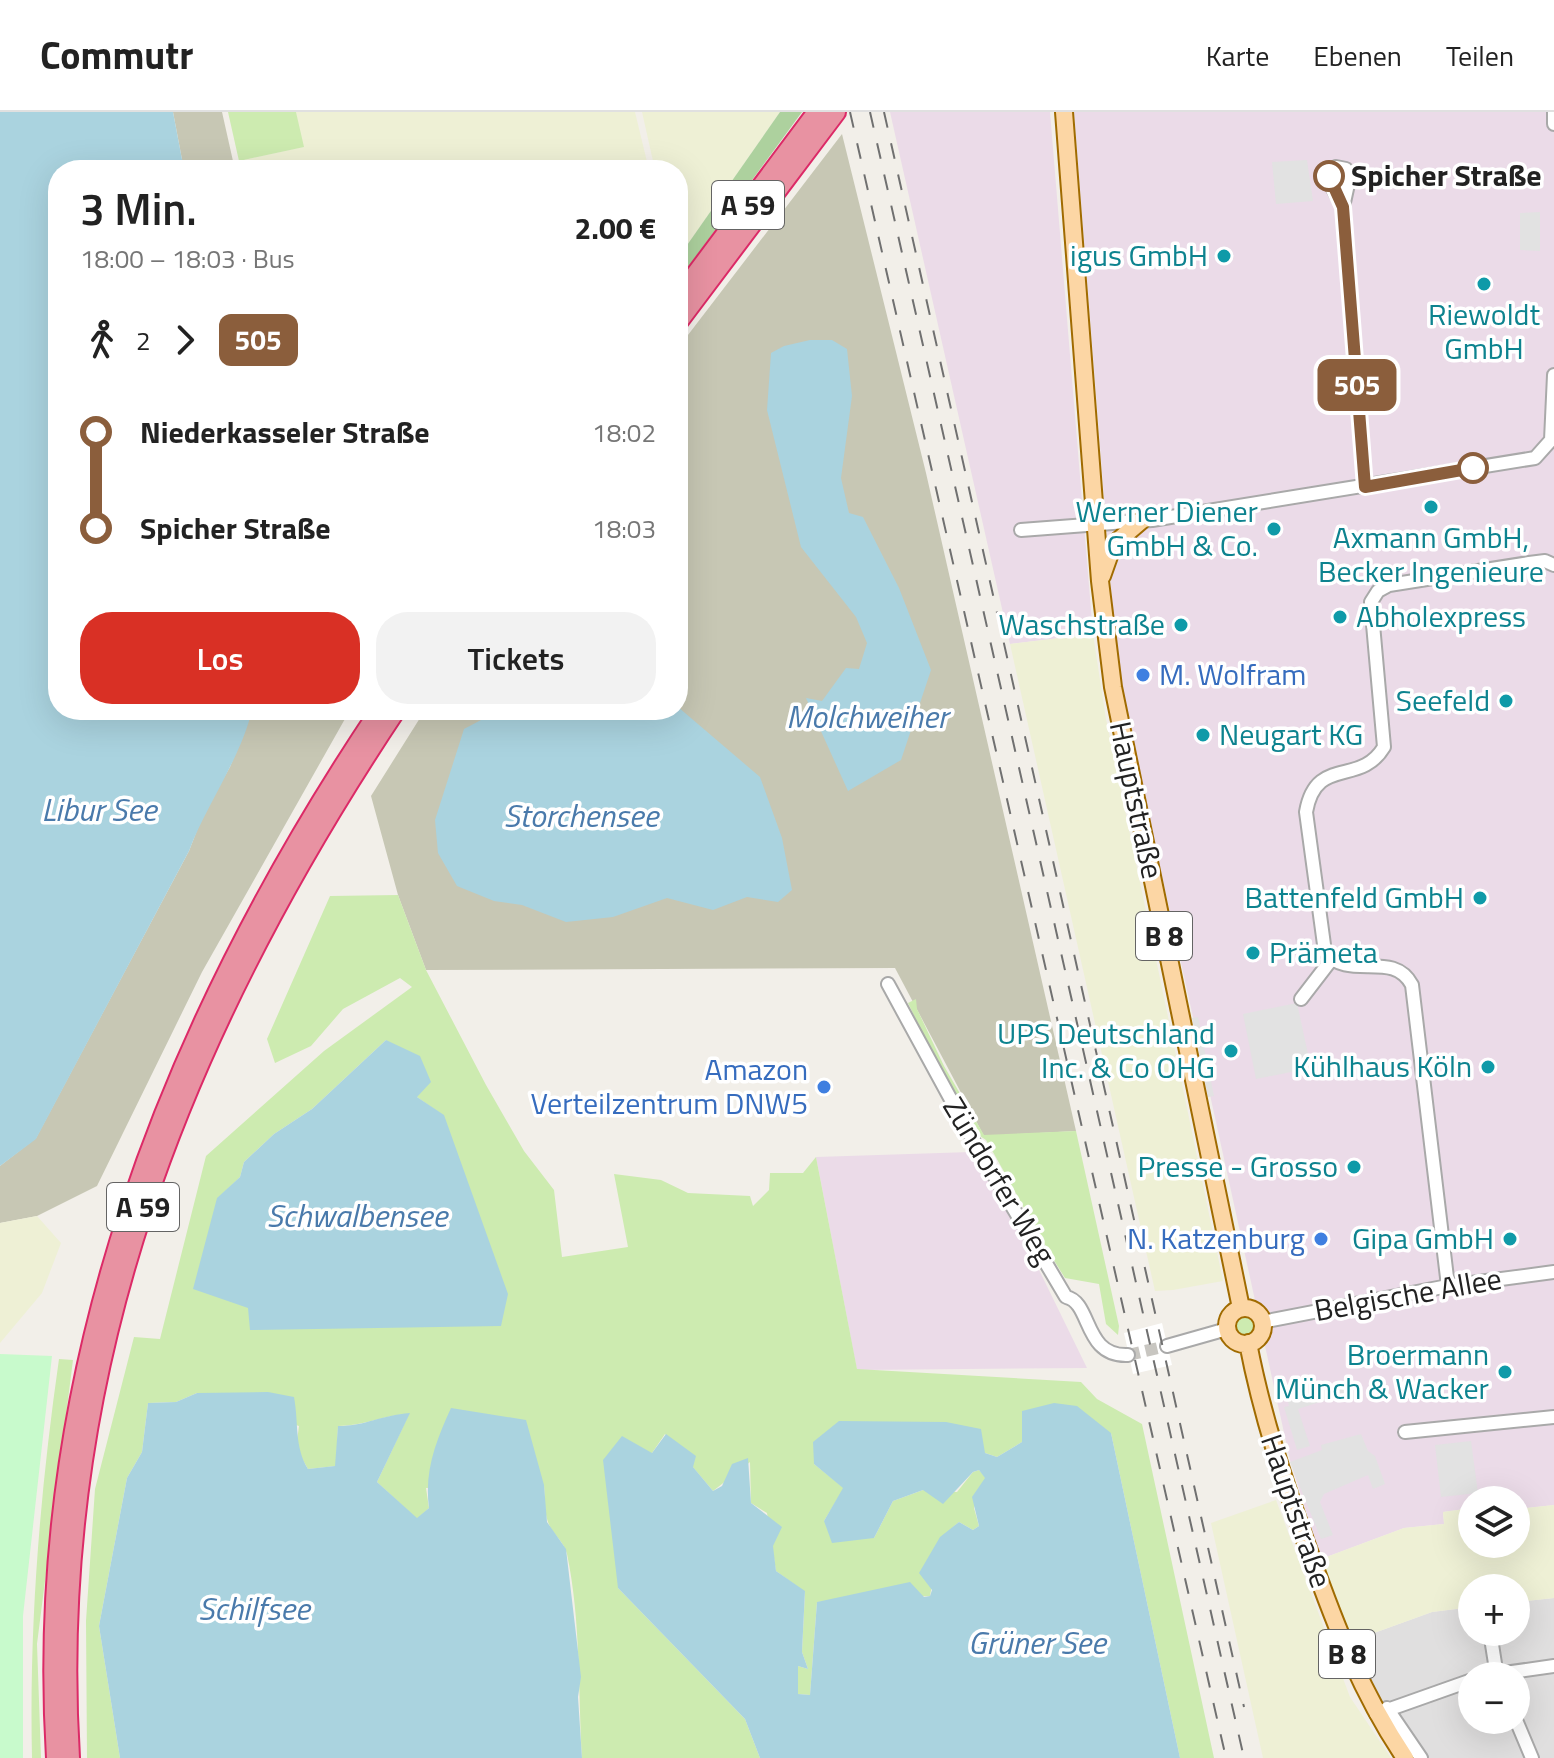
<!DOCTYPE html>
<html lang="de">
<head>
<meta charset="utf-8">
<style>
  :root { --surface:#fff; --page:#f2f2f2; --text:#222; --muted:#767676; --line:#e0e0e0; --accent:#d93025 }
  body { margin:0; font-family:"Titillium Web",sans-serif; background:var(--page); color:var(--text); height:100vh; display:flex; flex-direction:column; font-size:30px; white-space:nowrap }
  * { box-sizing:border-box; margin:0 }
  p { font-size:26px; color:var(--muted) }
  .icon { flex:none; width:44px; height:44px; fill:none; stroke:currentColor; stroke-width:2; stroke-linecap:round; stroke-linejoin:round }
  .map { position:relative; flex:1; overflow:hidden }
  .drawer { position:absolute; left:48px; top:48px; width:640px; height:560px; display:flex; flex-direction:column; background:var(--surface); border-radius:32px; box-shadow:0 8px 32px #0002 }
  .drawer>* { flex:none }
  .badge { padding:0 16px; border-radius:12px; font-size:28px; line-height:52px }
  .fabs { position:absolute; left:1458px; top:1374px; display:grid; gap:16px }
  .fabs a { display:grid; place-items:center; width:72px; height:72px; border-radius:50%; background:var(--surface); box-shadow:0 8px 32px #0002; font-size:40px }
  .map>.badge { position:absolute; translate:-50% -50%; box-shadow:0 0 0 4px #fff }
  .legs { display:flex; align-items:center; gap:12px; height:88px; padding:0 32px; font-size:26px }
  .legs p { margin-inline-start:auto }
  .head { display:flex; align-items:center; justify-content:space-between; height:136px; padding:0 32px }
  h1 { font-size:44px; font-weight:600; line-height:60px }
  .cta { display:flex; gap:16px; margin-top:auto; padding:16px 32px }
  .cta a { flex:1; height:92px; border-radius:32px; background:var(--accent); color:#fff; font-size:32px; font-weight:600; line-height:92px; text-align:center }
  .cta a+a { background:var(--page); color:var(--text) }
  ul { padding:0 32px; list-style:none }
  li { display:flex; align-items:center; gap:28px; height:96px; font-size:30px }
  li i { display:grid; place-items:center; width:12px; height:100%; margin:0 10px; background:currentColor }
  li i::after { content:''; width:20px; height:20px; margin:-10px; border:6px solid; border-radius:50%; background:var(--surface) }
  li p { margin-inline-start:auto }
  li:first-child i { background:linear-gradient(#0000 50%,currentColor 0) }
  li:last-child i { background:linear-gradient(currentColor 50%,#0000 0) }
  header { display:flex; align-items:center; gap:48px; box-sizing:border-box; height:112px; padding:0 40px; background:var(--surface); border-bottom:2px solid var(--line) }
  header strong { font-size:38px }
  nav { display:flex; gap:44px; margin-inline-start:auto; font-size:28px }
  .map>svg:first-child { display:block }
  .residential { fill:#e0dfdf; fill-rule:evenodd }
  .industrial { fill:#ebdbe8 }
  .construction { fill:#c7c7b4 }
  .farmland { fill:#eef0d5 }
  .grass { fill:#cdebb0; fill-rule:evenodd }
  .forest { fill:#add19e }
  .park { fill:#c8facc }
  .parking { fill:#e2e2e2 }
  .water { fill:#aad3df }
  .pier { fill:#fff }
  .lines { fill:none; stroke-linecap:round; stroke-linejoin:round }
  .minor-tunnel { stroke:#c8c6c1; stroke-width:12; stroke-dasharray:12 6; stroke-linecap:butt }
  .minor-casing { stroke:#a9a9a9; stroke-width:16 }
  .major-casing { stroke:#a06b00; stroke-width:20 }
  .highway-casing { stroke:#dc2a67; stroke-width:22 }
  .minor { stroke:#fff; stroke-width:12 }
  .major { stroke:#fcd6a4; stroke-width:16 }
  .highway { stroke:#e892a2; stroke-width:18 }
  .rail { stroke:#707070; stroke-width:2; stroke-dasharray:16 16; stroke-linecap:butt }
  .line-1-casing { stroke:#fff; stroke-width:18 }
  .line-1 { stroke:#8b5e3c; stroke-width:12 }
  .stop-1-dot { fill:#fff; stroke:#8b5e3c; stroke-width:4 }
  .culture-dot { fill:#0f9aa8; stroke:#fff; stroke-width:3 }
  .shop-dot { fill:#3f7fe0; stroke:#fff; stroke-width:3 }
  .labels { text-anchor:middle; stroke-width:7; stroke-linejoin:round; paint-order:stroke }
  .shield { fill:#fff; stroke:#646464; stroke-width:2 }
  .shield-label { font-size:28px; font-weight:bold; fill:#222 }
  .stop-label { font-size:30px; font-weight:bold; fill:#222; stroke:#fff; text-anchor:start }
  .culture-label { font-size:30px; fill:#0d838f; stroke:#fff; text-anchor:end }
  .shop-label { font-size:30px; fill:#366cbe; stroke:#fff; text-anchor:end }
  .street-label { font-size:30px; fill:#222; stroke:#fff }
  .water-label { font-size:32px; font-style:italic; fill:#4a7aab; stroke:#fff }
</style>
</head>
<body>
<header>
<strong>Commutr</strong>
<nav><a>Karte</a><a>Ebenen</a><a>Teilen</a></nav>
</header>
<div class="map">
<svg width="1554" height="1646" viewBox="0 0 1554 1646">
  <rect width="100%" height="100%" fill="#f2efe9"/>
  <!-- residential -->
  <path class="residential" d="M1554 1486V1646H1425L1382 1591 1352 1529 1432 1500 1472 1495V1520H1516V1490ZM1472 1564H1516V1608H1472Z"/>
  <!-- industrial -->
  <path class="industrial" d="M890 0H1050L1093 522 1010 532Z
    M1074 0H1554V1393L1516 1397V1388H1472V1396L1443 1400 1444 1412 1404 1416 1321 1447 1290 1348 1127 604 1114 514Z
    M971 1040 1021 1121 1087 1256 857 1258 816 1045Z"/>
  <!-- construction -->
  <path class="construction" d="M173 0H222L235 58H184Z
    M842 22 926 361 1076 1019 984 1024 895 856 426 858 398 783 371 684 425 598H678V236Z
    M252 598H350L202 860 97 1074 37 1104 0 1111V1054L36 1026 189 739 204 700 230 655Z"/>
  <!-- farmland -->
  <path class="farmland" d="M296 0H635L649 58H241L239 49 303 35Z
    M642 0H780L678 146V58H655Z
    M1093 522 1106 607 1223 1169 1173 1178 1155 1179 1010 532Z
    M37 1104 61 1131 42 1181 0 1231V1111Z
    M1276 1388 1350 1585 1391 1646H1263L1211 1411Z
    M1554 1393V1486L1516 1490V1476H1472V1495L1432 1500 1352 1529 1321 1447 1404 1416 1444 1412 1443 1400 1472 1396V1432H1516V1397Z"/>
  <!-- grass -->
  <path class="grass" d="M228 0H296L304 35 239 49Z
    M398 783 426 858 486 973 524 1039 554 1078 562 1145 628 1135 614 1062 661 1068 688 1081 750 1084 753 1094 769 1078 770 1061H803L816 1045 857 1257 1081 1270 1097 1287 1142 1312 1214 1646H1180L1111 1321 1022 1330 997 1345 985 1341 814 1352 844 1376 824 1409 874 1426 893 1389 923 1378 957 1380 973 1360 979 1358 986 1366 974 1396 979 1414 973 1418 959 1410C925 1438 938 1447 930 1484L817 1490 810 1583 798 1582V1554L808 1557 802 1540 805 1480 776 1459 767 1401 751 1391 750 1350 713 1379 665 1322 652 1341 618 1476 745 1607 760 1646H582C578 1578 581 1509 567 1442 564 1429 552 1422 548 1410 544 1400 545 1384 544 1373L426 1376 429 1396 417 1407 377 1370 409 1302C383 1303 364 1314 338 1314L336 1354 308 1357 296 1336 299 1314 197 1281 176 1290 148 1291 142 1340 127 1366 99 1514 120 1646H87L86 1509 95 1377 134 1225 160 1227 206 1044 324 939 412 875 400 866 343 897 311 934 275 951 267 927 330 784ZM386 928 417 985 444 1004 217 1087 240 1065 244 1050 274 1022 312 997Z
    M916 887 917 897 944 954 984 1023 1076 1019 1119 1214 1118 1223 1106 1212 1099 1172 1065 1166C1036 1121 1013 1074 986 1028L977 1022 938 954 908 891Z
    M1233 1214a12 12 0 1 1 24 0a12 12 0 1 1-24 0Z
    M59 1247 73 1248 37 1532 41 1646H32C29 1512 40 1380 59 1247Z"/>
  <!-- forest -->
  <path class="forest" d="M780 0H802L680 166 678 146Z"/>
  <!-- park -->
  <path class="park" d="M0 1242 52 1244 23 1504V1646H0Z"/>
  <!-- parking -->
  <path class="parking" d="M1307 48 1313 89 1276 92 1272 50Z
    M1540 100V139L1520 138V101Z
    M1297 891 1311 956 1256 967 1243 902Z
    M1198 905 1214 984 1208 985 1192 906Z
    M1344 1269 1348 1281 1298 1297 1310 1334 1297 1338 1284 1295 1289 1294 1287 1286Z
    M1361 1322 1368 1339 1375 1344 1385 1372 1373 1377 1368 1363 1324 1382 1320 1390 1333 1423 1321 1427 1290 1350 1322 1338 1321 1333Z
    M1471 1329 1478 1381 1441 1385 1435 1333Z"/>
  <!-- water -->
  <path class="water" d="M0 0H173L184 58H58V598H252C240 648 207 691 189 739L36 1027 0 1054Z
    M810 228H832L847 237 852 284 841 366 849 401 863 405 899 476 931 558 901 648 848 679 806 586 822 589 846 556 859 557 867 531 856 505 801 435 767 298 771 241 784 234Z
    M678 595 760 665 782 726 792 778 778 790 747 785 713 798 667 786 613 805 566 810 522 793 494 789 457 774 438 741 435 708 464 617 500 598H678Z
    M386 928 420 944 431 970 417 985 444 1003 508 1182 501 1214 250 1218 248 1196 193 1177 217 1086 240 1065 244 1050 274 1022 312 997Z
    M268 1280 294 1285C299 1312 294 1334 308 1357L335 1354 338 1314C366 1314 381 1303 410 1301L377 1370 417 1406 429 1396C424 1359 436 1329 451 1296L526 1308 544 1373 547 1410 566 1437 581 1565 578 1585 582 1646H120L99 1514 127 1366 142 1340 148 1291 176 1290 197 1281Z
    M1054 1291 1077 1294 1111 1321 1180 1646H760L745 1607 618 1476 603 1348 622 1324 652 1341 666 1322 696 1344 693 1355 713 1379 722 1374 732 1352 748 1346 751 1391 782 1415 773 1434 776 1459 805 1479 802 1540 808 1557 798 1554V1582L810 1583 817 1490 910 1470 924 1485 930 1484 932 1478 919 1461 940 1425 959 1410 973 1418 979 1414 972 1385 985 1366 979 1358 973 1360 943 1392 923 1378 893 1389 874 1426 832 1431 824 1409 843 1376 814 1352 813 1330 839 1309 946 1310 981 1317 985 1341 997 1345 1022 1330V1299Z"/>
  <!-- pier -->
  <path class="pier" d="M1162 1211 1172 1253 1133 1262 1124 1221Z"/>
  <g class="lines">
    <!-- minor-tunnel -->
    <path class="minor-tunnel" d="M1128 1243 1167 1234"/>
    <!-- minor casing -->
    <g class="minor-casing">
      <path id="minor" d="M1554 0V12
        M1343 95 1329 69V59L1336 55 1346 57 1350 63 1343 95 1365 375
        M1021 418 1152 408 1535 346 1551 328 1554 263
        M888 872 974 1030 1066 1185C1092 1190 1083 1245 1128 1243
        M1301 887 1331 848
        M1448 1174 1412 873C1393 837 1349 870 1325 840L1306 700C1316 643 1360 675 1384 635L1371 490 1378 479 1389 473 1529 451 1545 449 1554 453
        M1262 1210 1448 1174 1554 1160
        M1167 1234 1227 1217
        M1405 1320 1554 1305
        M1490 1520 1497 1564
        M1483 1564 1554 1554
        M1387 1596 1421 1646
        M1376 1602 1472 1568
        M1516 1608 1532 1646"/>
    </g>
    <!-- major casing -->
    <g class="major-casing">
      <path id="major" d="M1064 0 1100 469 1113 575 1241 1196
        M1102 464 1113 433 1141 409
        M1227 1214a18 18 0 1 1 36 0a18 18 0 1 1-36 0Z
        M1248 1231C1262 1304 1285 1373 1310 1442 1336 1515 1362 1582 1405 1646"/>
    </g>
    <!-- highway casing -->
    <g class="highway-casing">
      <path id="highway" d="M678 186 817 0
        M678 210 836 0
        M56 1646C32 1262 169 913 380 598
        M70 1646C46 1256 183 917 396 598"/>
    </g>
    <!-- minor -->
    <use href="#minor" class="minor"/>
    <!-- major -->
    <use href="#major" class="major"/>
    <!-- highway -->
    <use href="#highway" class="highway"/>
    <!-- rail -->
    <path class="rail" d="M850 0 1226 1646
      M870 0 1244 1646
      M884 0 1244 1595"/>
  </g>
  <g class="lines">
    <!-- line-1 casing -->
    <g class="line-1-casing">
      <path id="line-1" d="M1329 64 1343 95 1365 375 1473 356"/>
    </g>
    <!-- line-1 -->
    <use href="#line-1" class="line-1"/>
  </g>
  <!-- markers -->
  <g class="stop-1-dot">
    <circle cx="1329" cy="64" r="14"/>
    <circle cx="1473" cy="356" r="14"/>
  </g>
  <g class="culture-dot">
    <circle cx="1224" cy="144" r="8"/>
    <circle cx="1484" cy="172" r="8"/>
    <circle cx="1431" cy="395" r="8"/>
    <circle cx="1274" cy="417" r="8"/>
    <circle cx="1340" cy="505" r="8"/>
    <circle cx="1181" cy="513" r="8"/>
    <circle cx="1506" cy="589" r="8"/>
    <circle cx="1203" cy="623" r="8"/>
    <circle cx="1480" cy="786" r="8"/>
    <circle cx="1253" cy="841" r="8"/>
    <circle cx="1231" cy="939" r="8"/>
    <circle cx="1488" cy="955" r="8"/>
    <circle cx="1354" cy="1055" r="8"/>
    <circle cx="1510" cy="1127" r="8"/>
    <circle cx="1505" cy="1260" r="8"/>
  </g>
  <g class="shop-dot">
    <circle cx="1143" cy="563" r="8"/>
    <circle cx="824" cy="975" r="8"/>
    <circle cx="1321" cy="1127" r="8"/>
  </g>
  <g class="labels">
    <!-- shield labels -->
    <g class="shield">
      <rect x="712" y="69" width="72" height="48" rx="6"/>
      <rect x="1136" y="800" width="56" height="48" rx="6"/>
      <rect x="107" y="1071" width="72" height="48" rx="6"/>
      <rect x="1319" y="1518" width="56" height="48" rx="6"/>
    </g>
    <g class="shield-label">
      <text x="748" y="103">A 59</text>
      <text x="1164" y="834">B 8</text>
      <text x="143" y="1105">A 59</text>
      <text x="1347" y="1552">B 8</text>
    </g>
    <!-- stop labels -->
    <g class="stop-label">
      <text x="1351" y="74">Spicher Straße</text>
    </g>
    <!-- culture labels -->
    <g class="culture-label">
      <text x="1208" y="154">igus GmbH</text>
      <text x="1484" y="213" text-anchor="middle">Riewoldt<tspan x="1484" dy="34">GmbH</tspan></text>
      <text x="1258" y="410">Werner Diener<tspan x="1258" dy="34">GmbH &amp; Co.</tspan></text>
      <text x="1431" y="436" text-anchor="middle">Axmann GmbH,<tspan x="1431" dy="34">Becker Ingenieure</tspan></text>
      <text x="1356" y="515" text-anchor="start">Abholexpress</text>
      <text x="1165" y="523">Waschstraße</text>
      <text x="1490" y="599">Seefeld</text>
      <text x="1219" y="633" text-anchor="start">Neugart KG</text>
      <text x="1464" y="796">Battenfeld GmbH</text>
      <text x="1269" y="851" text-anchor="start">Prämeta</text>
      <text x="1215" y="932">UPS Deutschland<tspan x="1215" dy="34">Inc. &amp; Co OHG</tspan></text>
      <text x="1472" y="965">Kühlhaus Köln</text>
      <text x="1338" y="1065">Presse - Grosso</text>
      <text x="1494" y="1137">Gipa GmbH</text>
      <text x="1489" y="1253">Broermann<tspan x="1489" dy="34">Münch &amp; Wacker</tspan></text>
    </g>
    <!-- shop labels -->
    <g class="shop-label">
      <text x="1159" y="573" text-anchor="start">M. Wolfram</text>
      <text x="808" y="968">Amazon<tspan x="808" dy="34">Verteilzentrum DNW5</tspan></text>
      <text x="1305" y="1137">N. Katzenburg</text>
    </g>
    <!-- street labels -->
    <g class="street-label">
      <text transform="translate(1136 688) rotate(78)" y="10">Hauptstraße</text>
      <text transform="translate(999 1069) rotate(59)" y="10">Zündorfer Weg</text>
      <text transform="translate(1408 1183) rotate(-10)" y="10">Belgische Allee</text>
      <text transform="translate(1296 1399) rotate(71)" y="10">Hauptstraße</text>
    </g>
    <!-- water labels -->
    <g class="water-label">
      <text x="867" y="616">Molchweiher</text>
      <text x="99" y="709">Libur See</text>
      <text x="581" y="715">Storchensee</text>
      <text x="357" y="1115">Schwalbensee</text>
      <text x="254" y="1508">Schilfsee</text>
      <text x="1037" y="1542">Grüner See</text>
    </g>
  </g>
</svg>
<div class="fabs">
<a><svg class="icon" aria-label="layers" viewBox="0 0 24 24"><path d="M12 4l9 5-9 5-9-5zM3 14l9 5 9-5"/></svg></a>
<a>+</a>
<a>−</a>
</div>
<b class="badge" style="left:1357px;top:273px;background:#8b5e3c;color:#fff">505</b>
<section class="drawer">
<div class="head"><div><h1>3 Min.</h1><p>18:00 – 18:03 · Bus</p></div><b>2.00 €</b></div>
<div class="legs"><svg class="icon" aria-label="walk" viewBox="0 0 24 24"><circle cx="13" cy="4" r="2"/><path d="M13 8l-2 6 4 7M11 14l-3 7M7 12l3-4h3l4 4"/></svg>2<svg class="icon" aria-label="forward" viewBox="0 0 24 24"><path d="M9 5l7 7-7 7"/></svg><b class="badge" style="background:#8b5e3c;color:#fff">505</b></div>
<ul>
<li><i style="color:#8b5e3c"></i><b>Niederkasseler Straße</b><p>18:02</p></li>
<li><i style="color:#8b5e3c"></i><b>Spicher Straße</b><p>18:03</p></li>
</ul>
<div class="cta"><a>Los</a><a>Tickets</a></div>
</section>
</div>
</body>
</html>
